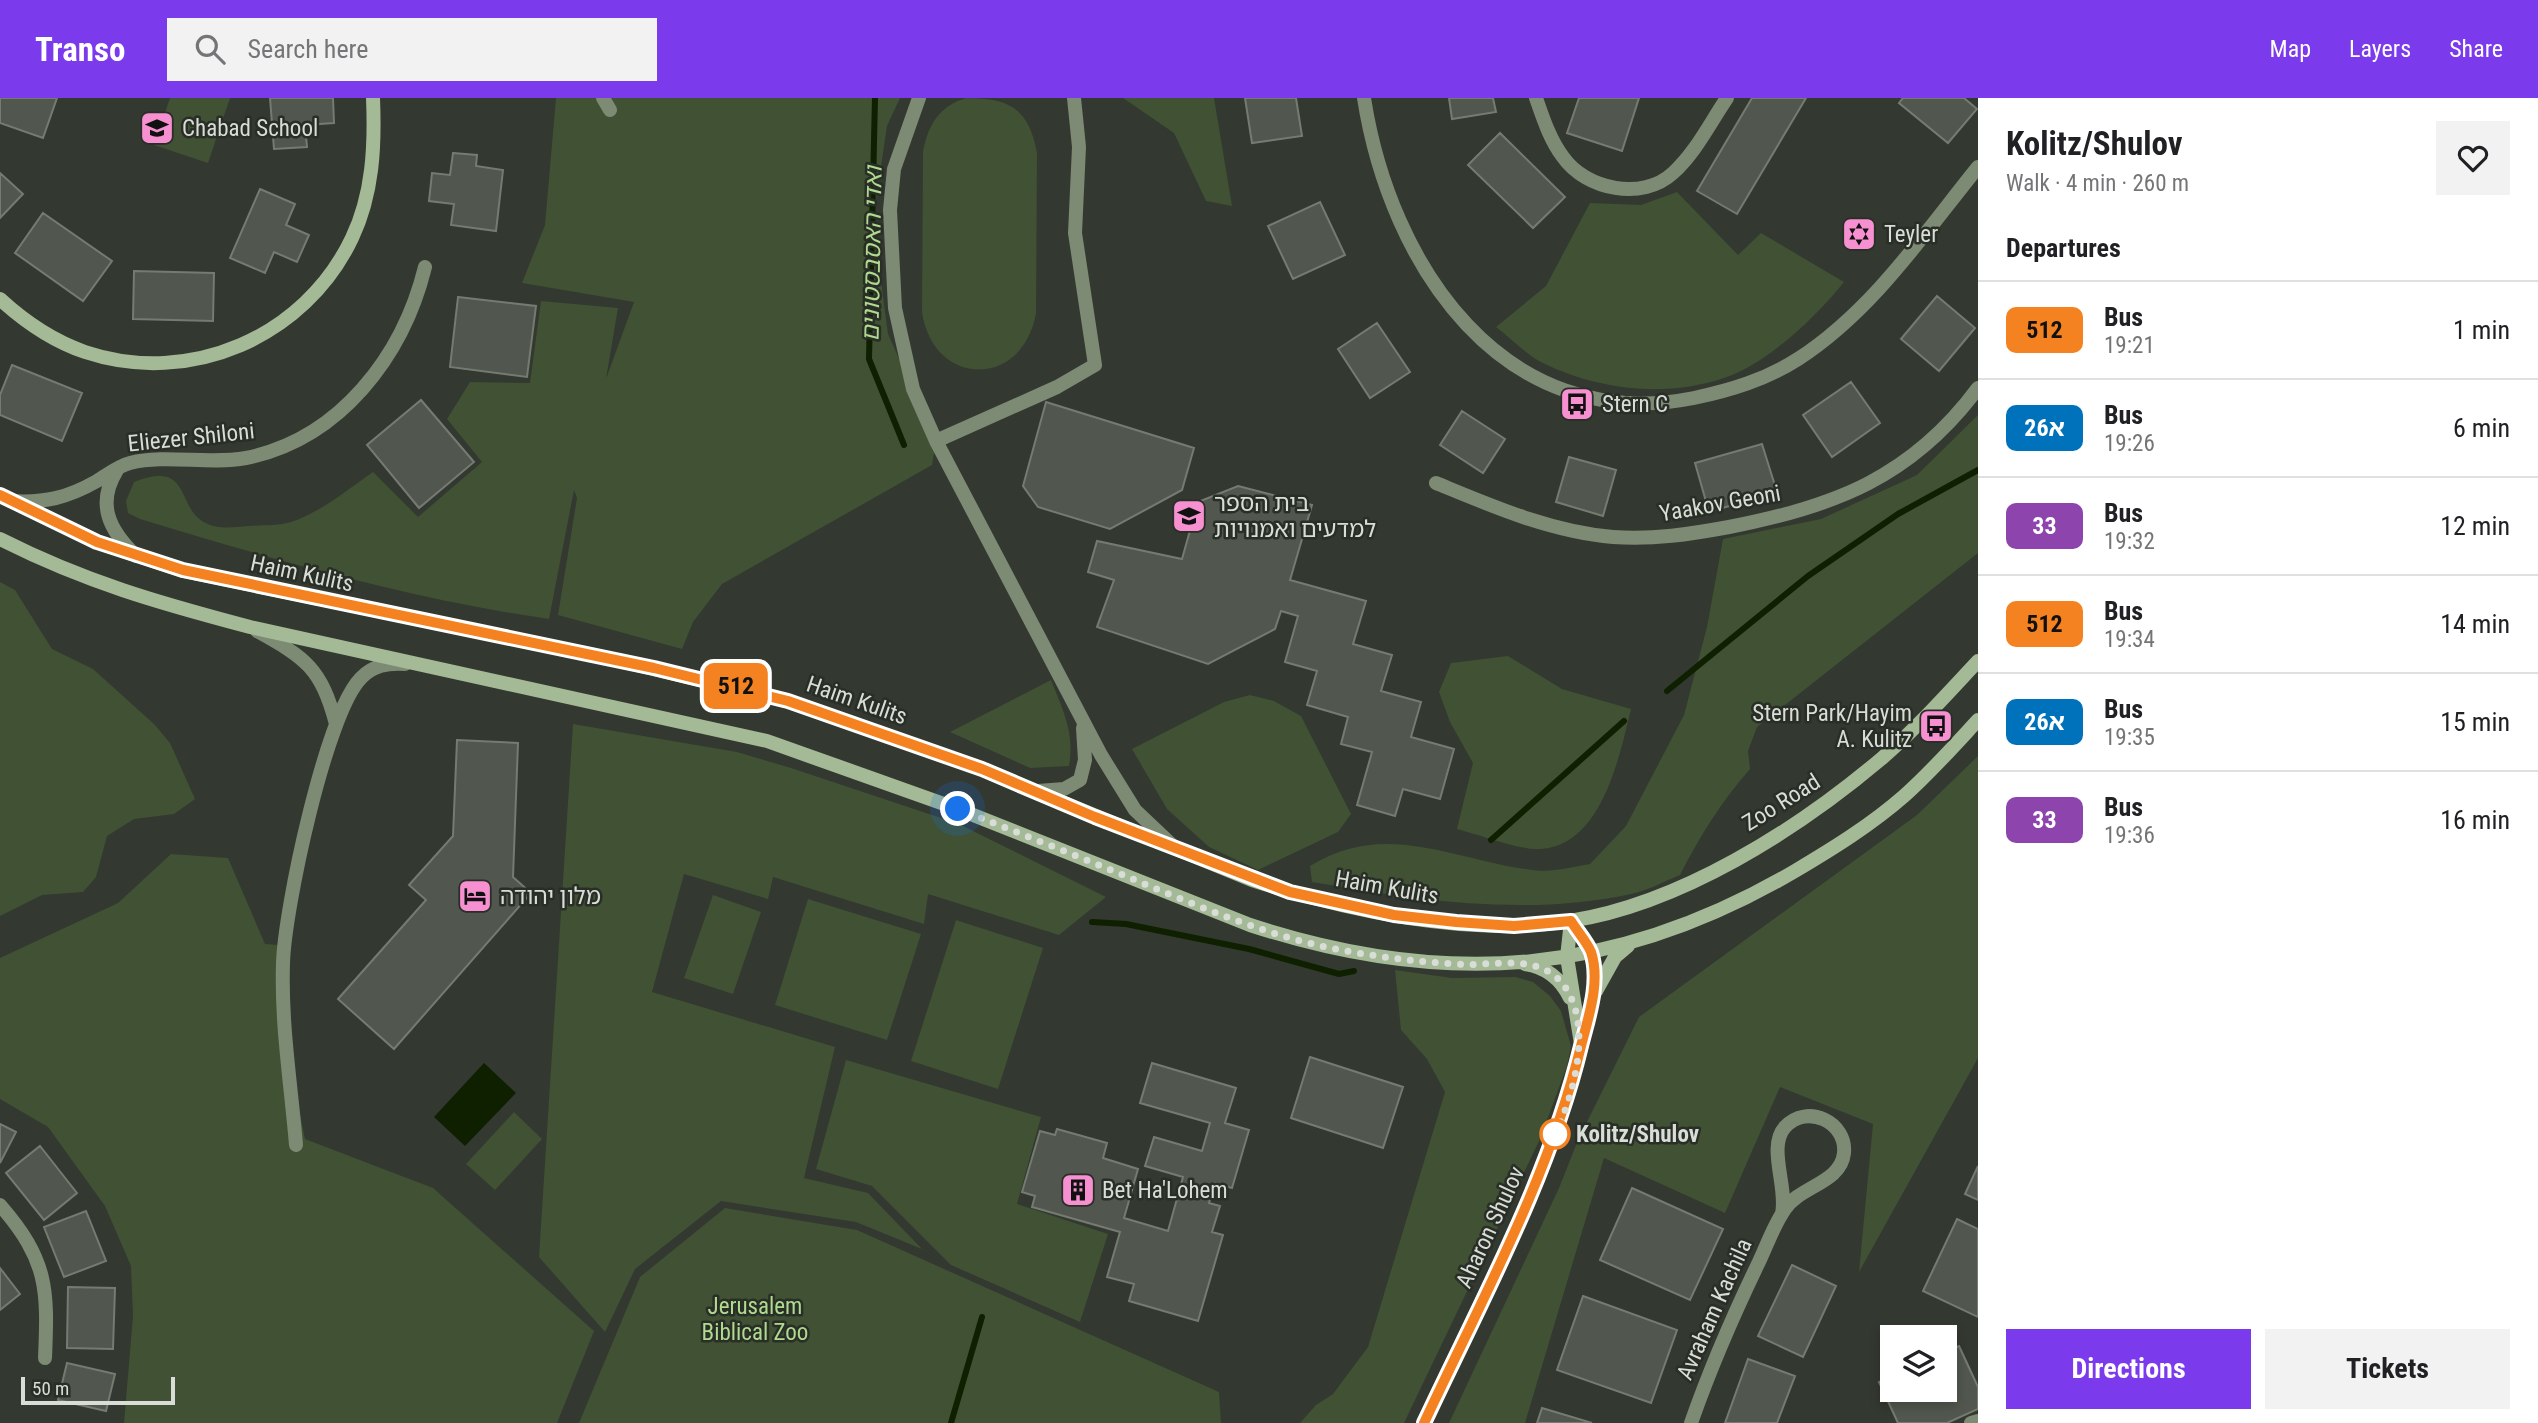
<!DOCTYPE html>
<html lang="en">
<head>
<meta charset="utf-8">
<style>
  :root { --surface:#fff; --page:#f2f2f2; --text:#202124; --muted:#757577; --line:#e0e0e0; --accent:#7c3aed }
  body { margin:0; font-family:"Roboto Condensed","Noto Sans Hebrew",sans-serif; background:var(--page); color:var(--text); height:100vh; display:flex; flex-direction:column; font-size:26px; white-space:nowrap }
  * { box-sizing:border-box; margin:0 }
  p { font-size:23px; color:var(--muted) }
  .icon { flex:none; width:38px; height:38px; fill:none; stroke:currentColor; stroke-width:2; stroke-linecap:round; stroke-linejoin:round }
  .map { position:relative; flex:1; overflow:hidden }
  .drawer { display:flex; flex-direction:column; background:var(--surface); width:560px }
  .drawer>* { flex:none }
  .badge { padding:0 14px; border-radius:10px; font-size:24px; line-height:46px }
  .tools { position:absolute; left:1880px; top:1227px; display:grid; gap:14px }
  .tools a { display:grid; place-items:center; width:77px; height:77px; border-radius:0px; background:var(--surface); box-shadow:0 4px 10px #0003; font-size:35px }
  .scale { position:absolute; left:21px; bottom:18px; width:154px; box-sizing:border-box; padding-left:7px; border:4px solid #d9ddd7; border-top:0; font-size:19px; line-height:24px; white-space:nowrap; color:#d9ddd7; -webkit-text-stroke:5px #292e26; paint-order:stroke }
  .you { position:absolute; width:35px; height:35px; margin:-18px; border:5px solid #fff; border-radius:50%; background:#1a73e8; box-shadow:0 0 0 10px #1a73e833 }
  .map>.badge { position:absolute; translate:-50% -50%; box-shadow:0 0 0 4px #fff }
  h2 { padding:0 28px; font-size:26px; line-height:63px }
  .round { display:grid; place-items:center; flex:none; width:74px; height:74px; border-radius:0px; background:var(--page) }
  .overview { display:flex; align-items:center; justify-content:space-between; height:119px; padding:0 28px }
  h1 { font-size:33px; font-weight:700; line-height:52px }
  .action { display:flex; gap:14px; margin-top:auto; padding:14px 28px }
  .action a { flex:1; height:80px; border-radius:0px; background:var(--accent); color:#fff; font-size:28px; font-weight:700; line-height:80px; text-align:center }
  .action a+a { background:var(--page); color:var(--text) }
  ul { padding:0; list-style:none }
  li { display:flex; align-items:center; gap:21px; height:98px; padding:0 28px; border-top:2px solid var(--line) }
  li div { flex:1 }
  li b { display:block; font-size:26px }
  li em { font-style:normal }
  li .badge { min-width:77px; font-weight:700; text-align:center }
  header { display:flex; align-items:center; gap:42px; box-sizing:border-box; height:98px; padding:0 35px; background:var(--accent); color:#fff }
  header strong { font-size:33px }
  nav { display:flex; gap:38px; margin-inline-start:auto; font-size:24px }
  .search { width:490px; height:63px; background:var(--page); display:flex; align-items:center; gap:18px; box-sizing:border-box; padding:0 24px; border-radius:0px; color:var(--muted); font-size:26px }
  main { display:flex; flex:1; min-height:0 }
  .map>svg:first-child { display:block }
  .green { fill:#405134 }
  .water { fill:#0e2000 }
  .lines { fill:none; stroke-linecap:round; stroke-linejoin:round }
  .stream { stroke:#0e2000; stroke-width:6 }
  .building { fill:#51574e; stroke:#757b71; stroke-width:2 }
  .street { stroke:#7d8a74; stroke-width:14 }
  .secondary { stroke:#a4b995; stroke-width:14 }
  .line-casing { stroke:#fff; stroke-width:16 }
  .line { stroke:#f58220; stroke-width:10 }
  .walk { stroke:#d9ddd7; stroke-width:7; stroke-dasharray:0 12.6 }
  .stop-dot { fill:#fff; stroke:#f58220; stroke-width:3.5 }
  .labels { text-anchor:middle; stroke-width:5; stroke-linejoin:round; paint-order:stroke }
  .poi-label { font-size:23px; fill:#d9ddd7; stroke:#292e26; text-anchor:start }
  .street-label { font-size:23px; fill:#d9ddd7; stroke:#292e26 }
  .stop-label { font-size:23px; font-weight:bold; fill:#d9ddd7; stroke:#292e26; text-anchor:start }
  .park-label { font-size:23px; fill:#afda8f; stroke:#292e26 }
  .water-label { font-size:24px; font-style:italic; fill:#aed98e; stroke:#292e26 }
</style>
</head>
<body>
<header>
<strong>Transo</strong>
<div class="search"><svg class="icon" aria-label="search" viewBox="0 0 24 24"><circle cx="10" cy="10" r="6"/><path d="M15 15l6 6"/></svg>Search here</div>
<nav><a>Map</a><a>Layers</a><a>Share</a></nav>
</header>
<main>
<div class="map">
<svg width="1978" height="1325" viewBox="0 0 1978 1325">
  <rect width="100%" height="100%" fill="#333830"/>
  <!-- green -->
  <path class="green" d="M170 0H230L208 65 154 47Z
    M556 0H900L887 28 873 123 888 236 936 343 932 367 722 486 693 524 682 551 558 517 577 400 574 392 549 521C409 501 275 462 140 421L128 415 126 403 134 384C193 361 175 411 206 425 219 432 233 429 248 428 261 427 278 428 291 424 321 414 347 392 373 374L418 419 482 364 447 321 470 284 530 285 541 203 618 210 606 281 634 204 522 185 545 127Z
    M966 0C1009 0 1029 10 1037 55L1036 215C1023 291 933 290 922 214L923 54C928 27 939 8 966 0Z
    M1123 0H1214L1232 108 1206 103 1174 35Z
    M1677 94 1738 157 1761 135 1844 184C1816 219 1767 266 1724 280 1665 300 1598 292 1543 265 1526 257 1511 240 1496 229L1546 188 1590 105 1641 107Z
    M1978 317V455L1757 629 1748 653 1750 671C1721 704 1700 738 1680 777 1665 783 1647 793 1631 796 1525 819 1417 802 1312 784L1310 768C1384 721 1454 762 1532 772 1550 775 1572 769 1590 766L1626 728 1684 617 1707 529 1723 441 1821 421 1917 377Z
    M0 484 15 492 52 551 93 571 155 627 170 645 195 701 174 716 134 721 107 738 96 779 83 794 42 797 0 818Z
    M1508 558 1562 591 1631 611C1619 660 1601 752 1536 751 1513 750 1480 737 1457 731L1473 665 1450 624 1439 594 1451 565Z
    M1051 582C1063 612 1075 635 1069 668L1030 670 950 634Z
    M1250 597 1274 603 1301 618 1351 716 1338 734 1258 772 1209 749 1167 711 1132 651 1224 604Z
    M573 626 737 654 791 670 959 726 1106 799 1059 837 928 796 924 826 773 779 768 801 684 776 652 894 835 949 804 1080 868 1095 922 1151 856 1124 721 1103 635 1171 605 1234 539 1159Z
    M1978 658V960L1859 1174 1873 1026 1780 989 1725 1115 1604 1060 1525 1325H1449L1559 1090 1578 1042 1639 919 1917 717Z
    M171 756 228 760 265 846 279 847 281 920 305 1041 433 1090 594 1233 557 1325H124L133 1218 131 1168 105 1108 48 1029 0 1001V860L118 805Z
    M713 797 761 814 733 896 684 880Z
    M808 801 921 836 887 942 775 907Z
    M956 822 1043 850 998 991 911 963Z
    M1395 872 1452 880 1515 879 1533 884 1550 898 1561 913 1571 948 1567 968 1540 1041 1404 1325H1300L1316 1307 1333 1296 1368 1249 1445 994 1427 961 1401 932Z
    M846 962 1041 1019 1017 1106 1108 1136 1080 1224 951 1167 872 1088 816 1071Z
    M514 1014 542 1041 495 1092 466 1066Z
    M725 1110 857 1132 1219 1294 1221 1325H579L640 1179Z"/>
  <!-- water -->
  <path class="water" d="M484 965 516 995 465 1048 434 1019Z"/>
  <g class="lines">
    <!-- stream -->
    <path class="stream" d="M875 0 869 261 904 347
      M1667 593 1808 478 1898 416 1978 372
      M1491 742 1624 623
      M1092 824 1126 826 1249 851 1339 876 1354 873
      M951 1325 982 1219"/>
  </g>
  <!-- building -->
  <path class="building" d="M0 0H57L43 40 0 25Z
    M270 0H333L334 25 305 27 307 49 274 51Z
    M1245 0H1296L1302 38 1252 45Z
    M1449 0H1493L1496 14 1452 21Z
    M1579 0H1639L1622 53 1567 35Z
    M1752 0H1806L1737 116 1697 93Z
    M1903 0H1964L1977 11 1948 45 1899 5Z
    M1500 35 1565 99 1533 130 1468 67Z
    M453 55 477 57 476 68 503 72 496 133 451 127 454 106 429 103 432 75 450 77Z
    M0 75 23 96 0 120Z
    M260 91 295 106 286 127 309 137 297 164 274 154 265 175 230 160Z
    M1320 104 1345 157 1293 181 1268 128Z
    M43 115 112 163 83 203 15 155Z
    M134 173 214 175 213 223 133 221Z
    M1937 198 1975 230 1939 273 1901 241Z
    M458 199 536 208 527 279 450 269Z
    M1377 225 1410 274 1370 300 1338 251Z
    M12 267 82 295 62 343 0 317V297Z
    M1851 284 1880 325 1832 359 1803 317Z
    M421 302 474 364 419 410 367 347Z
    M1046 304 1194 350 1182 392 1110 431 1038 409 1023 388Z
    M1462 313 1505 341 1483 375 1440 347Z
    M1762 346 1777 394 1709 414 1695 365Z
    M1569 359 1616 372 1603 418 1556 404Z
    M1238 388 1312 407 1290 482 1366 503 1353 546 1392 557 1381 593 1421 604 1411 639 1454 651 1440 701 1403 691 1395 718 1357 707 1372 654 1341 646 1348 619 1307 607 1317 573 1285 564 1298 518 1281 513 1275 531 1208 566 1097 529 1114 482 1088 474 1097 443 1182 461 1198 404Z
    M457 642 518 645 513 779 531 795 394 951 338 901 426 802 409 787 453 738Z
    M1310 959 1403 989 1383 1050 1291 1020Z
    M1152 965 1236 990 1225 1025 1249 1032 1232 1090 1215 1085 1209 1105 1220 1108 1212 1134 1223 1137 1198 1223 1129 1203 1134 1186 1107 1179 1120 1134 1032 1109 1035 1098 1022 1094 1040 1033 1055 1037 1057 1031 1107 1045 1103 1060 1138 1071 1124 1120 1168 1133 1183 1079 1145 1068 1154 1039 1202 1053 1210 1025 1140 1005Z
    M0 1026 16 1034 0 1065Z
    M40 1048 77 1095 44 1122 6 1075Z
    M1978 1068V1102L1965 1096Z
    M1632 1090 1723 1131 1690 1202 1600 1162Z
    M86 1113 106 1163 64 1179 44 1129Z
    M1957 1121 1978 1131V1219L1923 1193Z
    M1792 1167 1836 1188 1803 1259 1758 1238Z
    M0 1170 20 1196 0 1212Z
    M68 1189 115 1190 113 1251 67 1250Z
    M1583 1198 1677 1232 1651 1305 1557 1272Z
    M1959 1248 1978 1289V1311L1947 1325H1898L1879 1284 1892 1279V1292H1944V1255Z
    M1748 1261 1795 1278 1777 1325H1725Z
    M67 1265 115 1276 106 1313 58 1302Z
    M1542 1310 1592 1325H1537Z"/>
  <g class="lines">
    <!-- street -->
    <path class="street" d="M603 0 610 12
      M919 0 894 71 890 112 895 210 913 291 936 343 1101 657 1135 712 1172 747
      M1364 0C1390 167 1503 338 1694 300 1731 292 1765 282 1798 261 1872 213 1923 137 1978 69
      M1536 0C1543 20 1550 42 1563 59 1586 92 1643 103 1673 75 1696 54 1710 25 1727 0
      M936 343 1057 289 1095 267 1075 135 1079 49 1074 0
      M117 372C96 406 109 432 136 458
      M1436 385C1492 408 1551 434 1613 439 1653 442 1691 436 1729 429 1834 409 1912 379 1978 290
      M11 403C45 405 67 400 97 383 107 377 118 368 130 365 167 356 208 367 246 360 340 341 403 258 425 169
      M257 533C306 560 321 570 336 626
      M1038 693 1064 691 1080 682 1085 662 1083 630
      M296 1047C291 987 281 926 283 866 284 813 326 615 361 580 373 567 388 565 405 566
      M0 1107C48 1162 48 1191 45 1260
      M1691 1325C1710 1271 1732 1220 1757 1168 1766 1150 1773 1128 1785 1111 1800 1088 1841 1085 1844 1055 1847 1024 1807 1005 1785 1029 1767 1049 1788 1089 1782 1116
      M1971 1325 1978 1323"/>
    <!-- secondary -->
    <path class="secondary" d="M0 201C25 224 53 243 85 254 190 289 305 239 352 140 373 96 375 48 373 0
      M0 397 97 444 183 473 603 559 788 603 982 671 1252 782C1348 813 1469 839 1570 823 1680 806 1797 732 1881 661 1915 632 1947 596 1978 563
      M0 441C85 484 159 505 250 529L767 643 958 711 1250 827C1446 891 1616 878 1795 773 1832 751 1871 727 1904 698 1930 675 1954 648 1978 622
      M1571 823 1567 859 1581 946
      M1525 866C1546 869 1561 881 1570 900
      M1596 893 1615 859 1628 848
      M1424 1325C1480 1202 1549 1081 1581 948 1588 920 1601 884 1591 854 1587 844 1577 833 1571 823"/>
  </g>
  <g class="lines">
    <!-- line casing -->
    <g class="line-casing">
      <path id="line" d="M0 397 97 444 183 472 654 570 788 603 982 671 1095 719 1290 794 1394 817 1456 824 1514 828 1571 823C1577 833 1587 844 1591 854 1601 884 1588 920 1581 948 1549 1080 1481 1203 1424 1325"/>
    </g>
    <!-- line -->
    <use href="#line" class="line"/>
    <!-- walk -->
    <path class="walk" d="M958 711C1017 734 1077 758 1135 782 1205 811 1277 842 1352 854 1387 860 1421 864 1457 866 1489 869 1527 856 1555 878 1597 914 1575 996 1555 1036"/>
  </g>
  <!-- icons -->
  <defs>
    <g id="school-square" transform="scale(1.75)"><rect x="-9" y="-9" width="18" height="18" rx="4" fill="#f690d0" stroke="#292e26"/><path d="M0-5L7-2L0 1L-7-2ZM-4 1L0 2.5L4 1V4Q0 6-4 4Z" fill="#111"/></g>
    <g id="synagogue-square" transform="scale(1.75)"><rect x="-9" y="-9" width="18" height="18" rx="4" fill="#f690d0" stroke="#292e26"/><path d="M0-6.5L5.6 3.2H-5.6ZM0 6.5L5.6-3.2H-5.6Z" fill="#111"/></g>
    <g id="bus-square" transform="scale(1.75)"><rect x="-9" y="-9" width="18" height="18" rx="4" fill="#f690d0" stroke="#292e26"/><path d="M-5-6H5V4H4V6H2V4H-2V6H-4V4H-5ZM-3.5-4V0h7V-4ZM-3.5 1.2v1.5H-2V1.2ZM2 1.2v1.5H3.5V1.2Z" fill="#111"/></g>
    <g id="hotel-square" transform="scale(1.75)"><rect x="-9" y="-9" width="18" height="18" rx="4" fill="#f690d0" stroke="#292e26"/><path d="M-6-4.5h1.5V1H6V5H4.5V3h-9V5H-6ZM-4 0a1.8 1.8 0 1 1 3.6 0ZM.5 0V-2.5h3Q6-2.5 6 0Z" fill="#111"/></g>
    <g id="building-square" transform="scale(1.75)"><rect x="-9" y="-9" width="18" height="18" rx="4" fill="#f690d0" stroke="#292e26"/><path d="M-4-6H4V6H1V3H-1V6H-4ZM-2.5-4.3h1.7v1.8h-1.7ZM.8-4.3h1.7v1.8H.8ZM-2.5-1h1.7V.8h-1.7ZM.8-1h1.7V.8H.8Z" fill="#111"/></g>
  </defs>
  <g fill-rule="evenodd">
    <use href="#school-square" x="157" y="30"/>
    <use href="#synagogue-square" x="1859" y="136"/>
    <use href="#bus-square" x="1577" y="306"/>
    <use href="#school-square" x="1189" y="418"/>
    <use href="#bus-square" x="1936" y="628"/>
    <use href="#hotel-square" x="475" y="798"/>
    <use href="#building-square" x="1078" y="1092"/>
  </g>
  <!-- markers -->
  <circle class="stop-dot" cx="1555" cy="1036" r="14"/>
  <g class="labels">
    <!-- poi labels -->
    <g class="poi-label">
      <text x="182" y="38">Chabad School</text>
      <text x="1884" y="144">Teyler</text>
      <text x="1602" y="314">Stern C</text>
      <text x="1214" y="413">בית הספר<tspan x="1214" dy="26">למדעים ואמנויות</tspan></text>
      <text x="1912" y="623" text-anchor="end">Stern Park/Hayim<tspan x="1912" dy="26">A. Kulitz</tspan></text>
      <text x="500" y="806">מלון יהודה</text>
      <text x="1102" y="1100">Bet Ha'Lohem</text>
    </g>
    <!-- street labels -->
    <g class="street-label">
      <text transform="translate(191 339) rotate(-6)" y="8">Eliezer Shiloni</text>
      <text transform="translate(1720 405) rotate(-10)" y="8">Yaakov Geoni</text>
      <text transform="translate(302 475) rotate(12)" y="8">Haim Kulits</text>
      <text transform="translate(857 602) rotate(19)" y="8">Haim Kulits</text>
      <text transform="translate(1781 704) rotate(-32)" y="8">Zoo Road</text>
      <text transform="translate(1387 789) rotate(10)" y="8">Haim Kulits</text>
      <text transform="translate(1490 1129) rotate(-65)" y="8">Aharon Shulov</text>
      <text transform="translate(1714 1211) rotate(-66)" y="8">Avraham Kachila</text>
    </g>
    <!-- stop labels -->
    <g class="stop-label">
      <text x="1576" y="1044">Kolitz/Shulov</text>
    </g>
    <!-- park labels -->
    <g class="park-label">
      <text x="755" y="1216">Jerusalem<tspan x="755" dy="26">Biblical Zoo</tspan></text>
    </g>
    <!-- water labels -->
    <g class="water-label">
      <text transform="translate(872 156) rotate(-89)" y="8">ואדי האסבסטונים</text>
    </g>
  </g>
</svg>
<div class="tools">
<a><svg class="icon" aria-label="layers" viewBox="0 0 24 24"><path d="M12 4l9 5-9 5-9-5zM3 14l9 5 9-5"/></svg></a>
</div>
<div class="scale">50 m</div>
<div class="you" style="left:958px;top:711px"></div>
<b class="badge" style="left:736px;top:588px;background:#f58220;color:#111">512</b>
</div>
<section class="drawer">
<div class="overview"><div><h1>Kolitz/Shulov</h1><p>Walk · 4 min · 260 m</p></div><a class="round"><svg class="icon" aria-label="heart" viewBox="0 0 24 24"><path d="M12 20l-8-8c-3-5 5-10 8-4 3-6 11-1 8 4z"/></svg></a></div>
<h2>Departures</h2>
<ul>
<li><span class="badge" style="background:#f58220;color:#111">512</span><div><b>Bus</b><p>19:21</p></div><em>1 min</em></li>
<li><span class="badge" style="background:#0072bc;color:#fff">26א</span><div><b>Bus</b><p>19:26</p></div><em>6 min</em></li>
<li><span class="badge" style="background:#8e44ad;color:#fff">33</span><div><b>Bus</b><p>19:32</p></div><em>12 min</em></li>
<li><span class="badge" style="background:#f58220;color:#111">512</span><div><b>Bus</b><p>19:34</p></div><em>14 min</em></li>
<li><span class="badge" style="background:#0072bc;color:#fff">26א</span><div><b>Bus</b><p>19:35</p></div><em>15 min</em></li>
<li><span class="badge" style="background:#8e44ad;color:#fff">33</span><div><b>Bus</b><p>19:36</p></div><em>16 min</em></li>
</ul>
<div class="action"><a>Directions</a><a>Tickets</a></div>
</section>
</main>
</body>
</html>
